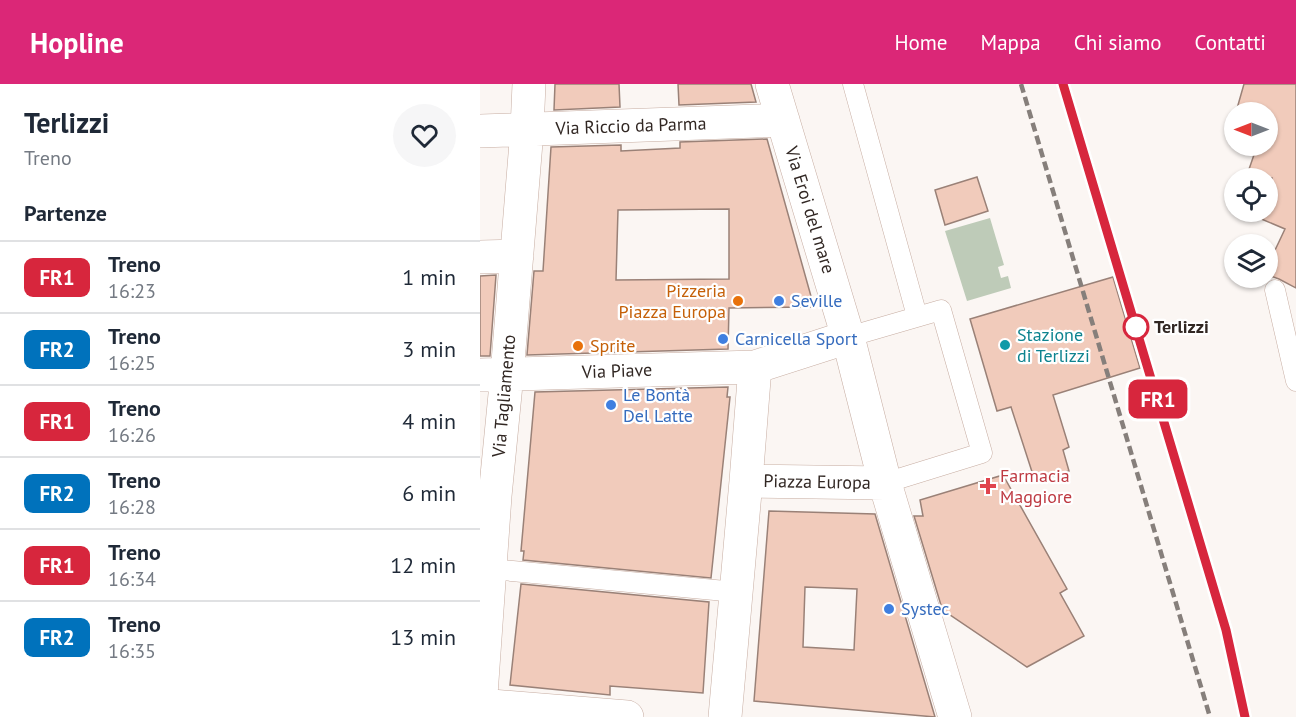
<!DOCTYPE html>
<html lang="it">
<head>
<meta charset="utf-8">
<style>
  :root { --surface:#fff; --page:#f6f6f7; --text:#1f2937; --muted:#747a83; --line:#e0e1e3; --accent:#db2777 }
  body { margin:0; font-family:"PT Sans",sans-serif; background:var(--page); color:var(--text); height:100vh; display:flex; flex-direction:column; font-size:22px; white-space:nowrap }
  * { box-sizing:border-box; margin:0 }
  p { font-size:20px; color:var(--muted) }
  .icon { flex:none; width:33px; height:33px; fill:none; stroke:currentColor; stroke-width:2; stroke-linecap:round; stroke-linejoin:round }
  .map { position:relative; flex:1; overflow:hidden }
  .panel { display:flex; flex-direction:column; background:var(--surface); width:480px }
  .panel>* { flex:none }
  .badge { padding:0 12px; border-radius:9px; font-size:21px; line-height:39px }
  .needle { width:39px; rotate:270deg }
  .tools { position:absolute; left:744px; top:18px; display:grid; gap:12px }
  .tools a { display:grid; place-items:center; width:54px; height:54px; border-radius:50%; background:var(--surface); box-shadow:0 2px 4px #0004; font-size:30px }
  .map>.badge { position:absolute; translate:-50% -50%; box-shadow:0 0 0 3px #fff }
  h2 { padding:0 24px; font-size:22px; line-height:54px }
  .round { display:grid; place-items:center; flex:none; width:63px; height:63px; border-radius:32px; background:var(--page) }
  .headline { display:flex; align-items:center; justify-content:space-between; height:102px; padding:0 24px }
  h1 { font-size:28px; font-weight:800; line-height:45px }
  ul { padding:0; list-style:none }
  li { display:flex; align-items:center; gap:18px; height:72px; padding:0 24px; border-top:2px solid var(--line) }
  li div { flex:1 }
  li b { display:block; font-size:22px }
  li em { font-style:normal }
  li .badge { min-width:66px; font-weight:700; text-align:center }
  header { display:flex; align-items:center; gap:36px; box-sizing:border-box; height:84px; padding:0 30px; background:var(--accent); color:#fff }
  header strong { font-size:28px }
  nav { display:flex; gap:33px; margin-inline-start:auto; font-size:21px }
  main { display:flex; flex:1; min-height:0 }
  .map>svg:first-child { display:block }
  .green { fill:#becbb8 }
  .building { fill:#f1cbbb; stroke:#9a8177; stroke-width:1.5; fill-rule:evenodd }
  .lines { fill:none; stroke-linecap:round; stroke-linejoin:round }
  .service-casing { stroke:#c7ada2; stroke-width:21 }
  .minor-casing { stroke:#c7ada2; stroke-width:34 }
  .service { stroke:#fff; stroke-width:20 }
  .minor { stroke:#fff; stroke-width:33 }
  .rail { stroke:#867f7b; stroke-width:4.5; stroke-dasharray:9 4.5; stroke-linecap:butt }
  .line-casing { stroke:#fff; stroke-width:14 }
  .line { stroke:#d7263d; stroke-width:9 }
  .food-dot { fill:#e8710a; stroke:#fff; stroke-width:2 }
  .shop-dot { fill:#3f7fe0; stroke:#fff; stroke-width:2 }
  .stop-dot { fill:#fff; stroke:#d7263d; stroke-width:3 }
  .culture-dot { fill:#0f9aa8; stroke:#fff; stroke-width:2 }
  .health-dot { fill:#e0444e; stroke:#fff; stroke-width:2 }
  .labels { text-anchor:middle; stroke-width:4.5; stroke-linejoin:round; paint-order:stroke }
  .street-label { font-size:18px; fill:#312723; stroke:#fff }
  .food-label { font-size:18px; fill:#c56008; stroke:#fff; text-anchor:end }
  .shop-label { font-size:18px; fill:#366cbe; stroke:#fff; text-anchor:start }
  .stop-label { font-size:18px; font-weight:bold; fill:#312723; stroke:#fff; text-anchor:start }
  .culture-label { font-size:18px; fill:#0d838f; stroke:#fff; text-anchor:start }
  .health-label { font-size:18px; fill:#be3a42; stroke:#fff; text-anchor:start }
</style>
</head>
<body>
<header>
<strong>Hopline</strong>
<nav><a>Home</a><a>Mappa</a><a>Chi siamo</a><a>Contatti</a></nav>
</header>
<main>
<section class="panel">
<div class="headline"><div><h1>Terlizzi</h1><p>Treno</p></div><a class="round"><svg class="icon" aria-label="heart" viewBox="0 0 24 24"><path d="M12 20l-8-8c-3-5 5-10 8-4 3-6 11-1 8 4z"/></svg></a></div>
<h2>Partenze</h2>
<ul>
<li><span class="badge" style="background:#d7263d;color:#fff">FR1</span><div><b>Treno</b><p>16:23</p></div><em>1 min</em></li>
<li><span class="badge" style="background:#0072bc;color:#fff">FR2</span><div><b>Treno</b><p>16:25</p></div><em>3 min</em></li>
<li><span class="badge" style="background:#d7263d;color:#fff">FR1</span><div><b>Treno</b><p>16:26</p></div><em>4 min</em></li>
<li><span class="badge" style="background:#0072bc;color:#fff">FR2</span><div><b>Treno</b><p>16:28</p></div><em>6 min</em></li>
<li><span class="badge" style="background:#d7263d;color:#fff">FR1</span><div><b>Treno</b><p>16:34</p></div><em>12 min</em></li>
<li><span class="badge" style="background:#0072bc;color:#fff">FR2</span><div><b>Treno</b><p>16:35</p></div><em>13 min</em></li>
</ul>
</section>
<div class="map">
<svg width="816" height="633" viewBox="0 0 816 633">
  <rect width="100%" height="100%" fill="#fbf6f3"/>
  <!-- green -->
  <path class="green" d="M510 134 524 181 518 183 521 194 528 192 531 204 487 217 465 147Z"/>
  <!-- building -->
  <path class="building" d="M75 0H139L140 23 74 26Z
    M198 0H271L276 18 199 21Z
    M764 0H816V204L799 195 788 191V181L805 145 779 134 781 128H788V109L792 94H766L777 62H788V28H756Z
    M287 55 334 223 249 224 248 265 47 271 54 187H63L71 63 141 61V67L200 64V58ZM249 125V195L136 196 138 126Z
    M497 93 508 127 465 141 455 106Z
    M16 191 10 272H0V192Z
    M633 193 660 284 573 311 589 363 583 366 589 387 555 397 531 323 517 327 490 235Z
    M248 303 247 313H250L231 494 43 476 44 467H41L55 308Z
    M523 391 587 505 580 509 604 552 547 583 467 529 464 531 434 432H443L440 416Z
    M289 427 395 430 455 633 274 617ZM325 503 377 505 374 566 323 563Z
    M41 500 229 518 223 609 130 602V611L30 601Z"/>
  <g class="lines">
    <!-- service casing -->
    <g class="service-casing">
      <path id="service" d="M373 0 437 232
        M795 206 816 297
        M368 253 461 226 502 369 405 399
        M11 485 256 508"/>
    </g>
    <!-- minor casing -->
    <g class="minor-casing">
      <path id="minor" d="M292 0 368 253 405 399 475 633
        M0 47 303 36
        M0 173 37 172
        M368 253 275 283 266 397 405 399
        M0 291 275 283
        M0 621 147 633
        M0 625 15 412 27 290 47 46 49 0
        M245 633 266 397"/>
    </g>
    <!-- service -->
    <use href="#service" class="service"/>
    <!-- minor -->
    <use href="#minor" class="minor"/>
    <!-- rail -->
    <path class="rail" d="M541 0 730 633
      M583 0 746 546 765 633"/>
  </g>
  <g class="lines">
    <!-- line casing -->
    <g class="line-casing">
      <path id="line" d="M583 0 746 546 765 633"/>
    </g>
    <!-- line -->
    <use href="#line" class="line"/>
  </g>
  <!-- markers -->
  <g class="food-dot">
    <circle cx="258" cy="217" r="6"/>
    <circle cx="98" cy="262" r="6"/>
  </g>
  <g class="shop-dot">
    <circle cx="299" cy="217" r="6"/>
    <circle cx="243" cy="255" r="6"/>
    <circle cx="131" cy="321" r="6"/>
    <circle cx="409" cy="525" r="6"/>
  </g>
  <circle class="stop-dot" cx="656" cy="243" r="12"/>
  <circle class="culture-dot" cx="525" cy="261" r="6"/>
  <path class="health-dot" d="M505 393h6v6h6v6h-6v6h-6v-6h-6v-6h6z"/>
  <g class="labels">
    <!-- street labels -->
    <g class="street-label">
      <text transform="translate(151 42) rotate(-2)" y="6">Via Riccio da Parma</text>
      <text transform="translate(330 126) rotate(73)" y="6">Via Eroi del mare</text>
      <text transform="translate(137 287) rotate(-2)" y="6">Via Piave</text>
      <text transform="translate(24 312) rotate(-85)" y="6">Via Tagliamento</text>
      <text transform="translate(337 398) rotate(1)" y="6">Piazza Europa</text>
    </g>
    <!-- food labels -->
    <g class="food-label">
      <text x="246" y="213">Pizzeria<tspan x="246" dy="21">Piazza Europa</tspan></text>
      <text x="110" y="268" text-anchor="start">Sprite</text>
    </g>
    <!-- shop labels -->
    <g class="shop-label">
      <text x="311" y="223">Seville</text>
      <text x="255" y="261">Carnicella Sport</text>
      <text x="143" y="317">Le Bontà<tspan x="143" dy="21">Del Latte</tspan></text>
      <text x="421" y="531">Systec</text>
    </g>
    <!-- stop labels -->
    <g class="stop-label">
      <text x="674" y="249">Terlizzi</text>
    </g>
    <!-- culture labels -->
    <g class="culture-label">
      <text x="537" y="257">Stazione<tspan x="537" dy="21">di Terlizzi</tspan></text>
    </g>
    <!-- health labels -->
    <g class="health-label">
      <text x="520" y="398">Farmacia<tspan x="520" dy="21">Maggiore</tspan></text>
    </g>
  </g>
</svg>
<div class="tools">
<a><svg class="needle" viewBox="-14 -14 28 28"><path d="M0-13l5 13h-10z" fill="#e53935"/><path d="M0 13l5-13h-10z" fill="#747a83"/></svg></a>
<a><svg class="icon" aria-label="locate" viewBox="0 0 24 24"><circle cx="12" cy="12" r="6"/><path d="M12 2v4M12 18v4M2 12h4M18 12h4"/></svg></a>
<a><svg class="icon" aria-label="layers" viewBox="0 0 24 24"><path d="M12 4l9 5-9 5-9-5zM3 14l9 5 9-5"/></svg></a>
</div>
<b class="badge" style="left:678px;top:315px;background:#d7263d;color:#fff">FR1</b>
</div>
</main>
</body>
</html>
